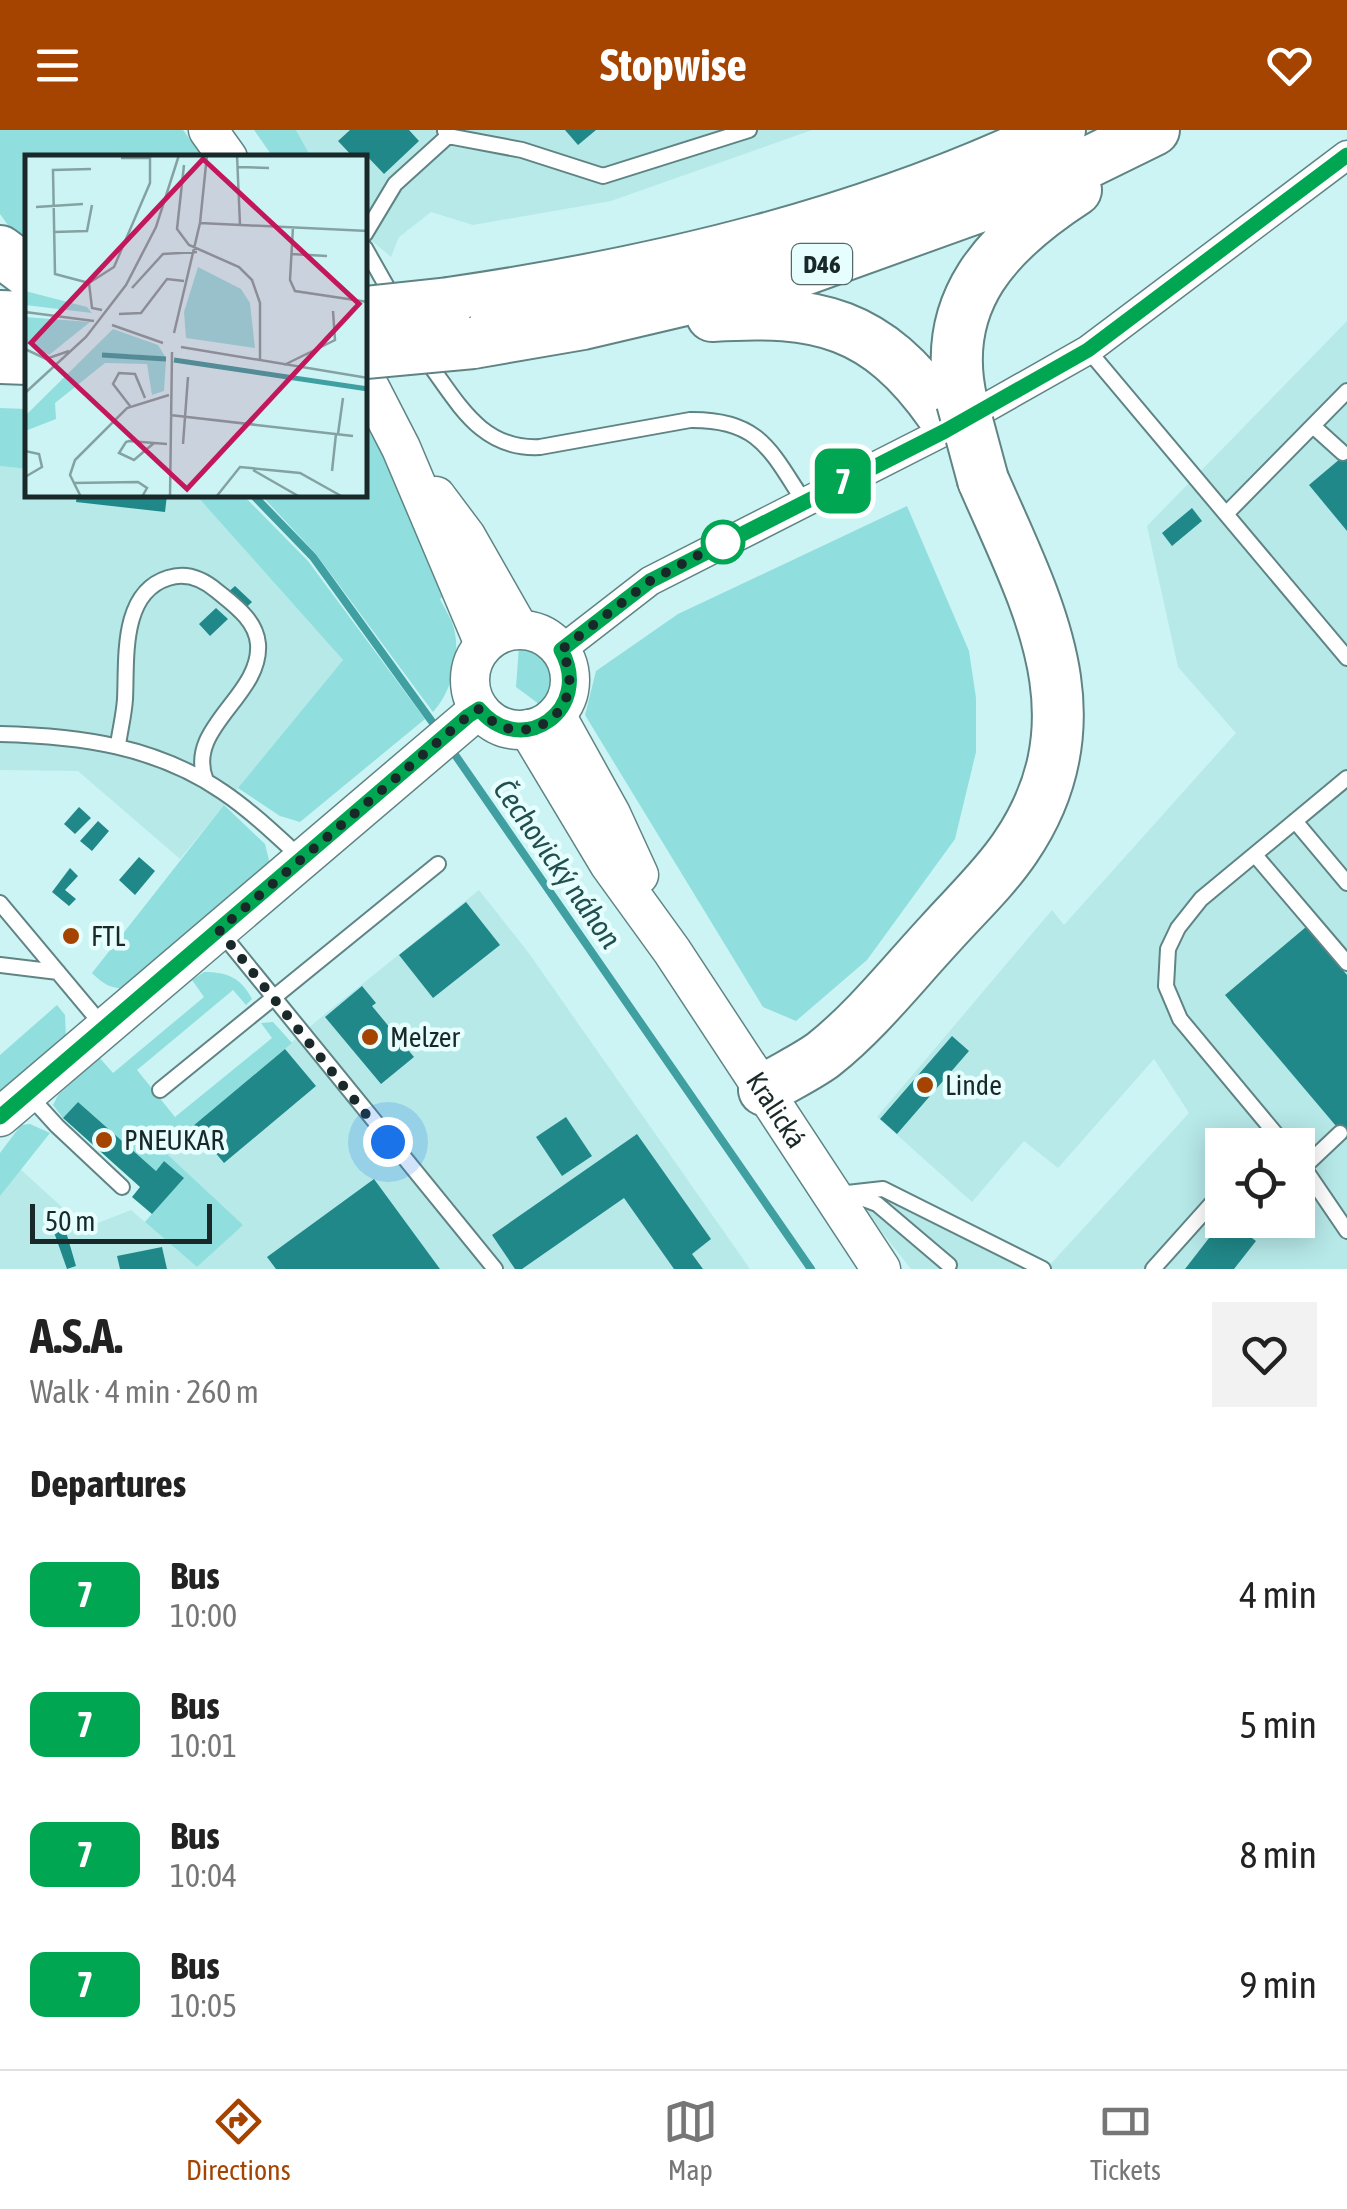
<!DOCTYPE html>
<html lang="en">
<head>
<meta charset="utf-8">
<style>
  :root { --surface:#fff; --page:#f2f2f2; --text:#222; --muted:#767676; --line:#e0e0e0; --accent:#a54400 }
  body { margin:0; font-family:"Asap Condensed",sans-serif; background:var(--page); color:var(--text); height:100vh; display:flex; flex-direction:column; font-size:38px; white-space:nowrap }
  * { box-sizing:border-box; margin:0 }
  p { font-size:32px; color:var(--muted) }
  .icon { flex:none; width:55px; height:55px; fill:none; stroke:currentColor; stroke-width:2; stroke-linecap:round; stroke-linejoin:round }
  .map { position:relative; height:1139px; overflow:hidden }
  .details { display:flex; flex-direction:column; background:var(--surface); flex:1 }
  .details>* { flex:none }
  .badge { padding:0 20px; border-radius:15px; font-size:35px; line-height:65px }
  .fabs { position:absolute; left:1205px; top:998px; display:grid; gap:20px }
  .fabs a { display:grid; place-items:center; width:110px; height:110px; border-radius:0px; background:var(--surface); box-shadow:0 5px 25px #0003; font-size:50px }
  .scale { position:absolute; left:30px; bottom:25px; width:182px; box-sizing:border-box; padding-left:10px; border:5px solid #192828; border-top:0; font-size:28px; line-height:35px; white-space:nowrap; color:#192828; -webkit-text-stroke:8px #e6fefe; paint-order:stroke }
  .you { position:absolute; width:50px; height:50px; margin:-25px; border:8px solid #fff; border-radius:50%; background:#1a73e8; box-shadow:0 0 0 15px #1a73e833 }
  .map>.badge { position:absolute; translate:-50% -50%; box-shadow:0 0 0 5px #fff }
  h2 { padding:0 30px; font-size:38px; line-height:90px }
  .round { display:grid; place-items:center; flex:none; width:105px; height:105px; border-radius:0px; background:var(--page) }
  .summary { display:flex; align-items:center; justify-content:space-between; height:170px; padding:0 30px }
  h1 { font-size:48px; font-weight:700; line-height:75px }
  ul { padding:0; list-style:none }
  li { display:flex; align-items:center; gap:30px; height:130px; padding:0 30px }
  li div { flex:1 }
  li b { display:block; font-size:38px }
  li em { font-style:normal }
  li .badge { min-width:110px; font-weight:700; text-align:center }
  header { display:flex; justify-content:space-between; align-items:center; height:130px; padding:0 30px; background:var(--accent); color:#fff; font-size:45px; font-weight:700 }
  .menu { display:flex; justify-content:space-around; align-items:center; height:140px; border-top:2px solid var(--line); background:var(--surface); font-size:28px; color:var(--muted) }
  .menu a { display:grid; justify-items:center; gap:5px }
  .menu .active { color:var(--accent) }
  .map>svg:first-child { display:block }
  .built { fill:#b7e9e9; fill-rule:evenodd }
  .green { fill:#91dede }
  .lines { fill:none; stroke-linecap:round; stroke-linejoin:round }
  .stream { stroke:#40a0a1; stroke-width:8 }
  .building { fill:#218889 }
  .service-casing { stroke:#608484; stroke-width:18 }
  .minor-casing { stroke:#608484; stroke-width:31 }
  .secondary-casing { stroke:#608484; stroke-width:41 }
  .motorway-casing { stroke:#608484; stroke-width:54 }
  .service { stroke:#fff; stroke-width:14 }
  .minor { stroke:#fff; stroke-width:28 }
  .secondary { stroke:#fff; stroke-width:38 }
  .motorway { stroke:#fff; stroke-width:50 }
  .motorway-bridge-casing { stroke:#608484; stroke-width:54; stroke-linecap:butt }
  .motorway-bridge { stroke:#fff; stroke-width:50 }
  .line-casing { stroke:#fff; stroke-width:22 }
  .line { stroke:#00a651; stroke-width:15 }
  .walk { stroke:#192828; stroke-width:10; stroke-dasharray:0 18 }
  .stop-dot { fill:#fff; stroke:#00a651; stroke-width:5 }
  .poi-dot { fill:#a54400; stroke:#e6fefe; stroke-width:4 }
  .labels { text-anchor:middle; stroke-width:9; stroke-linejoin:round; paint-order:stroke }
  .shield { fill:#e6fefe; stroke:#566868; stroke-width:2.5 }
  .shield-label { font-size:25px; font-weight:bold; fill:#192828 }
  .poi-label { font-size:28px; fill:#192828; stroke:#e6fefe; text-anchor:start }
  .street-label { font-size:28px; fill:#192828; stroke:#e6fefe }
  .water-label { font-size:30px; font-style:italic; fill:#234e4e; stroke:#e6fefe }
  .inset-river { fill:none; stroke:#40a0a1; stroke-width:5 }
  .inset-road { fill:none; stroke:#84a2a2; stroke-width:2.5 }
  .view { fill:#c2185b; fill-opacity:0.15; stroke:#c2185b; stroke-width:5 }
  .inset-edge { fill:none; stroke:#192828; stroke-width:5 }
</style>
</head>
<body>
<header><svg class="icon" aria-label="menu" viewBox="0 0 24 24"><path d="M4 6h16M4 12h16M4 18h16"/></svg>Stopwise<svg class="icon" aria-label="heart" viewBox="0 0 24 24"><path d="M12 20l-8-8c-3-5 5-10 8-4 3-6 11-1 8 4z"/></svg></header>
<div class="map">
<svg width="1347" height="1139" viewBox="0 0 1347 1139">
  <rect width="100%" height="100%" fill="#ccf4f4"/>
  <!-- built -->
  <path class="built" d="M296 0H812L611 71 473 95 431 82 399 107 391 127 365 105V28L311 27Z
    M1347 191V1139H1046L1189 983 1154 929 1058 1038 1024 1011 972 1072 877 987 1052 780 1064 795 1236 603 1178 537 1147 396ZM1222 1015H1298V1090H1222Z
    M0 336 27 339 28 365H196L343 530 180 729 78 641 0 640Z
    M479 760 528 822 750 1139H0V1066L19 1038 85 1098 131 1080 197 1137 242 1095 168 1025 169 1016 325 884Z
    M885 1068 1030 1139H911L866 1082Z"/>
  <!-- green -->
  <path class="green" d="M0 0H183L203 27 28 28 27 115 20 112 0 84Z
    M254 0H296L311 27H273Z
    M0 278 27 279V339L0 336Z
    M365 289 447 462 440 469C444 478 452 489 454 499 461 526 451 563 433 582L316 424 261 365H365Z
    M196 365H243L308 431 425 589 300 692 280 686 238 658 343 530Z
    M907 376 969 521 976 568V622L955 709 867 830 796 891 763 877 585 585 596 541 678 484Z
    M519 516C551 520 565 551 543 577L516 557Z
    M224 675 265 714 270 734 127 859C111 858 104 855 92 843Z
    M204 842C228 842 241 848 252 869L246 875 233 860 137 940 175 987 272 908 261 893 273 892 292 913 169 1016 168 1025 243 1095 197 1137 145 1092 183 1048 164 1031 156 1041 78 972 63 988 53 975 58 965 99 927 113 943 204 867 192 850Z
    M57 875 65 885 66 909 0 967V925Z
    M30 994 50 1003 0 1066V1023L21 995Z"/>
  <g class="lines">
    <!-- stream -->
    <path class="stream" d="M253 365 313 427 438 600
      M449 616 811 1139"/>
  </g>
  <!-- building -->
  <path class="building" d="M350 0H409L419 11 384 44 364 23 354 28 338 11Z
    M565 0H596L578 15Z
    M1347 323V401L1309 355Z
    M77 365H167L165 382 76 372Z
    M1192 378 1202 391 1172 416 1162 403Z
    M235 456 252 472 235 488 218 471Z
    M216 478 228 489 210 506 199 494Z
    M79 677 91 688 75 704 64 694Z
    M98 691 109 701 92 721 80 711Z
    M139 727 155 741 135 765 119 750Z
    M70 738 78 746 65 760 76 769 69 776 52 762Z
    M466 772 500 815 433 868 399 825Z
    M72 796 82 808 70 817 61 805Z
    M1306 797 1347 845V1009L1225 865Z
    M362 856 376 873 372 876 414 927 381 954 325 887Z
    M952 906 969 921 897 1004 880 989Z
    M285 919 316 956 224 1033 193 996Z
    M78 972 156 1041 164 1031 184 1048 152 1084 132 1067 140 1057 63 988Z
    M566 987 592 1026 562 1046 536 1007Z
    M637 1004 711 1109 692 1124 703 1139H674L624 1068 522 1139H515L492 1105Z
    M374 1049 440 1139H276L267 1127Z
    M62 1088 76 1136 67 1139 50 1091Z
    M1223 1090H1228L1256 1111 1234 1139H1185Z
    M162 1117 167 1139H120L117 1126Z"/>
  <g class="lines">
    <!-- service casing -->
    <g class="service-casing">
      <path id="service" d="M448 6 522 20 603 46 749 0
        M365 104 395 54 448 6 445 1
        M365 118 387 157
        M1088 220 1347 528
        M432 238C461 278 484 320 540 317L690 290C758 289 770 319 803 370
        M1313 296 1343 323
        M1226 384 1347 261
        M0 604C80 606 156 616 223 662 251 681 276 705 301 728
        M118 615C120 600 124 585 125 569 127 530 120 463 168 448 186 442 203 449 217 461 234 475 256 490 258 514 262 566 184 598 206 651
        M1295 691 1347 753
        M1255 725 1347 833
        M0 773 103 896
        M219 800 495 1139
        M0 835 58 842
        M160 960 438 734
        M27 963 57 996 122 1057
        M1285 1015 1180 889 1166 856 1168 819 1178 798 1201 769 1347 648
        M1298 1029 1347 1101
        M1304 1037 1340 1003
        M853 1065 877 1074 949 1135
        M839 1068 847 1063 883 1059 1043 1139
        M1153 1139 1222 1062"/>
    </g>
    <!-- minor casing -->
    <g class="minor-casing">
      <path id="minor" d="M561 520 650 451 945 301 1088 220 1347 25"/>
    </g>
    <!-- secondary casing -->
    <g class="secondary-casing">
      <g id="secondary">
        <path d="M208 0 228 28"/>
        <path d="M366 250 401 318 484 514"/>
        <path d="M436 366 466 406 519 499"/>
        <circle cx="520" cy="550" r="50"/>
        <path d="M556 585 611 684 639 745"/>
        <path id="s1" d="M528 599 609 734 672 821 881 1139"/>
        <path d="M0 987 479 579"/>
      </g>
    </g>
    <!-- motorway casing -->
    <g class="motorway-casing">
      <path id="motorway" d="M0 121 28 142
        M449 173C660 142 868 93 1060 0
        M0 186 28 187
        M712 186C818 179 877 192 941 283
        M473 213 583 194 787 146 1048 52 1154 0
        M0 228 28 229
        M962 272C938 171 999 110 1076 60
        M764 960C783 948 805 938 823 925 866 891 902 845 940 804 965 776 994 749 1015 718 1103 589 1037 474 983 350"/>
    </g>
    <!-- service -->
    <use href="#service" class="service"/>
    <!-- minor -->
    <use href="#minor" class="minor"/>
    <!-- secondary -->
    <use href="#secondary" class="secondary"/>
    <!-- motorway -->
    <use href="#motorway" class="motorway"/>
    <!-- motorway-bridge casing -->
    <g class="motorway-bridge-casing">
      <path id="motorway-bridge" d="M365 182 449 173
        M365 223 473 213
        M962 272 983 350"/>
    </g>
    <!-- motorway-bridge -->
    <use href="#motorway-bridge" class="motorway-bridge"/>
  </g>
  <g class="lines">
    <!-- line casing -->
    <g class="line-casing">
      <path id="line" d="M0 987 468 586 479 579C522 630 594 579 561 520L650 451 945 301 1088 220 1347 25"/>
    </g>
    <!-- line -->
    <use href="#line" class="line"/>
    <!-- walk -->
    <path class="walk" d="M388 1012 219 800 468 586 479 579C522 630 594 579 561 520L650 451 723 412"/>
  </g>
  <!-- markers -->
  <circle class="stop-dot" cx="723" cy="412" r="20"/>
  <g class="poi-dot">
    <circle cx="71" cy="806" r="10"/>
    <circle cx="370" cy="907" r="10"/>
    <circle cx="925" cy="955" r="10"/>
    <circle cx="104" cy="1010" r="10"/>
  </g>
  <g class="labels">
    <!-- shield labels -->
    <rect class="shield" x="792" y="114" width="60" height="40" rx="8"/>
    <g class="shield-label">
      <text x="822" y="143">D46</text>
    </g>
    <!-- poi labels -->
    <g class="poi-label">
      <text x="91" y="816">FTL</text>
      <text x="390" y="917">Melzer</text>
      <text x="945" y="965">Linde</text>
      <text x="124" y="1020">PNEUKAR</text>
    </g>
    <!-- street labels -->
    <g class="street-label">
      <text dy="10" stroke="none"><textPath href="#s1" startOffset="455">Kralická</textPath></text>
    </g>
    <!-- water labels -->
    <g class="water-label">
      <text transform="translate(557 734) rotate(55)" y="10">Čechovický náhon</text>
    </g>
  </g>
  <!-- overview -->
  <g transform="translate(25 25)">
    <rect width="342" height="342" fill="#ccf4f4"/>
    <path d="M173 112 216 134 225 148 230 193 161 183 159 157ZM0 136 62 152 67 158 0 150ZM0 162 65 167 24 200 0 187ZM88 174 133 190 141 203 104 199 78 202 141 205 139 236 127 240 122 209 80 208 30 248 31 264 0 276V261Z" fill="#91dede"/>
    <path class="inset-river" d="M77 200 141 204M149 205 343 234"/>
    <path class="inset-road" d="M212 0 215 70M159 10 152 74 164 90 214 112 227 125 235 148V206M213 12 244 13M66 14 28 15 30 119 64 128 67 153 77 155M11 52 58 49M175 68 343 76M268 72 265 125 270 136 343 147M29 77 62 76 67 50M266 99 302 101M64 128 89 112 125 28V3H96M107 133 138 99 172 97M0 157 69 166M94 159 116 158 142 124 159 126M87 170 138 188M149 178 175 68 182 0M156 192 343 223M0 194 21 204 44 196M259 210 310 185 308 156M0 238 61 182 101 130 131 72 154 0M105 251 88 229 94 218 110 219 120 243M145 260 328 281M313 279 318 243M129 288 109 305 94 298 101 287 104 286 142 289M158 289 163 222M0 296 14 299 17 312 0 322M228 315 275 342M307 316 311 279M48 328 113 327 122 333 117 342M56 342 45 320 50 305 102 253 144 240M145 342 147 197M191 342 215 312 275 318 318 342"/>
    <path class="view" d="M178 4 334 149 162 334 6 188Z"/>
    <rect width="342" height="342" class="inset-edge"/>
  </g>
</svg>
<div class="fabs">
<a><svg class="icon" aria-label="locate" viewBox="0 0 24 24"><circle cx="12" cy="12" r="6"/><path d="M12 2v4M12 18v4M2 12h4M18 12h4"/></svg></a>
</div>
<div class="scale">50 m</div>
<div class="you" style="left:388px;top:1012px"></div>
<b class="badge" style="left:843px;top:351px;background:#00a651;color:#fff">7</b>
</div>
<section class="details">
<div class="summary"><div><h1>A.S.A.</h1><p>Walk · 4 min · 260 m</p></div><a class="round"><svg class="icon" aria-label="heart" viewBox="0 0 24 24"><path d="M12 20l-8-8c-3-5 5-10 8-4 3-6 11-1 8 4z"/></svg></a></div>
<h2>Departures</h2>
<ul>
<li><span class="badge" style="background:#00a651;color:#fff">7</span><div><b>Bus</b><p>10:00</p></div><em>4 min</em></li>
<li><span class="badge" style="background:#00a651;color:#fff">7</span><div><b>Bus</b><p>10:01</p></div><em>5 min</em></li>
<li><span class="badge" style="background:#00a651;color:#fff">7</span><div><b>Bus</b><p>10:04</p></div><em>8 min</em></li>
<li><span class="badge" style="background:#00a651;color:#fff">7</span><div><b>Bus</b><p>10:05</p></div><em>9 min</em></li>
</ul>
</section>
<nav class="menu">
<a class="active"><svg class="icon" aria-label="directions" viewBox="0 0 24 24"><path d="M12 3l9 9-9 9-9-9zM9 14v-3h6M13 9l2 2-2 2"/></svg>Directions</a>
<a><svg class="icon" aria-label="map" viewBox="0 0 24 24"><path d="M3 6l6-2 6 2 6-2v14l-6 2-6-2-6 2zM9 4v14M15 6v14"/></svg>Map</a>
<a><svg class="icon" aria-label="tickets" viewBox="0 0 24 24"><path d="M3 7h18v10H3zM15 7v10"/></svg>Tickets</a>
</nav>
</body>
</html>
